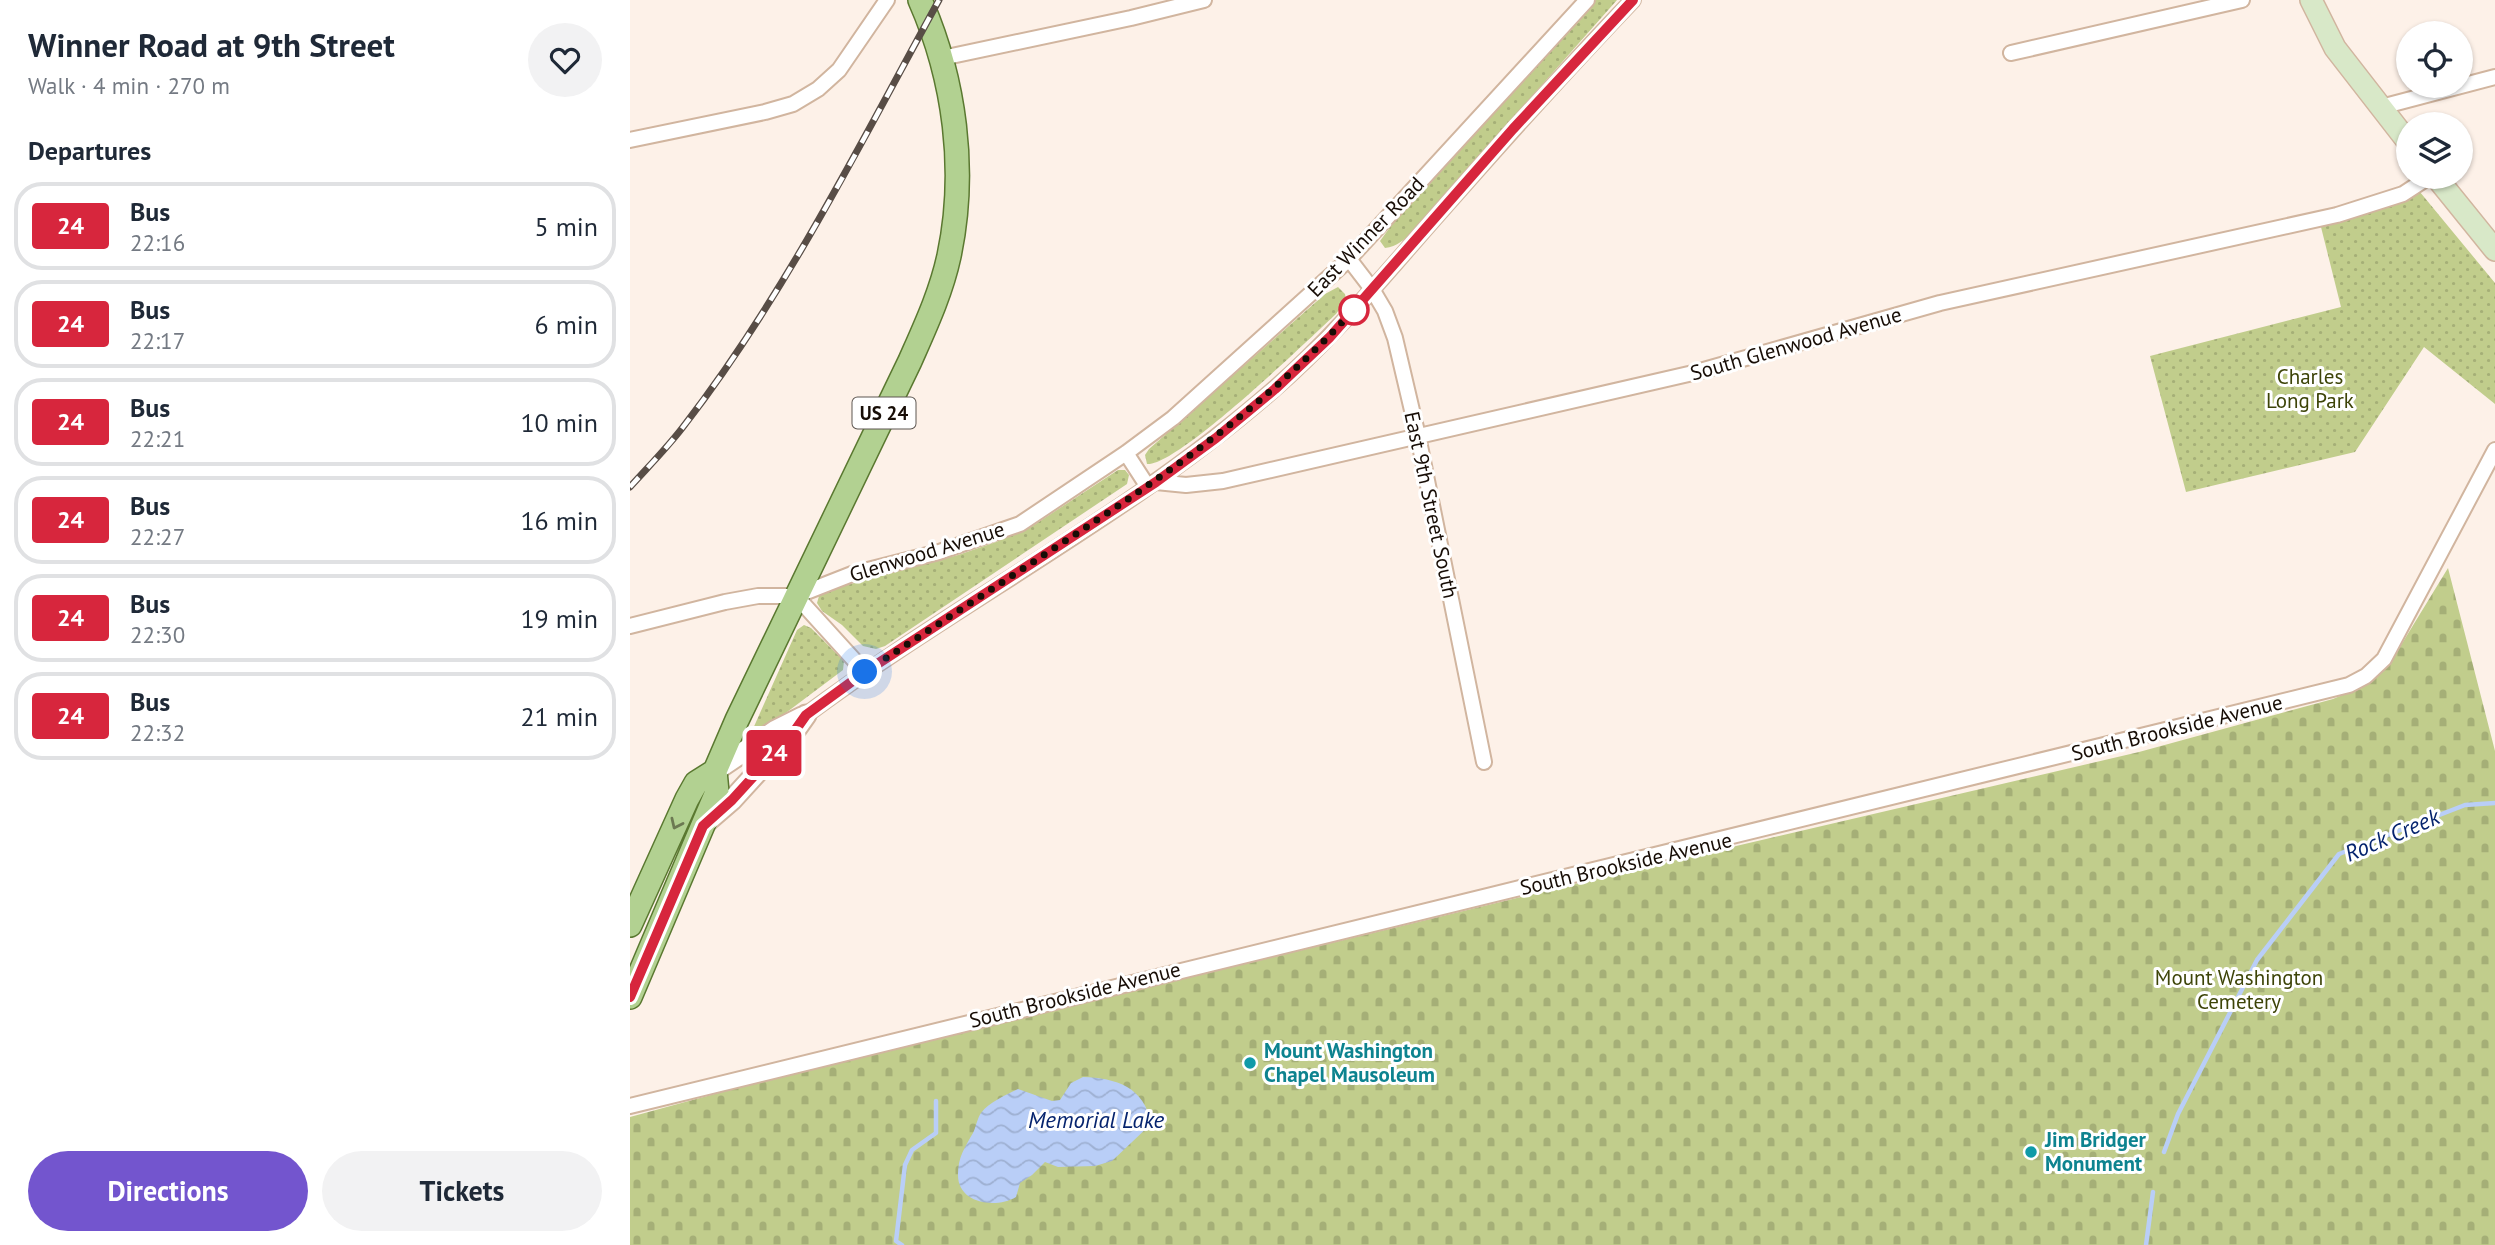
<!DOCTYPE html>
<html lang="en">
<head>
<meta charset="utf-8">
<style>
  :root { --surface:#fff; --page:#f2f2f3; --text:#1f2937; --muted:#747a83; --line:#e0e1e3; --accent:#7355ce }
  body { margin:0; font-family:"PT Sans",sans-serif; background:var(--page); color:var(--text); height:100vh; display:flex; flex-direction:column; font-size:26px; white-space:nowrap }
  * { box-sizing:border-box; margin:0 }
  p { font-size:23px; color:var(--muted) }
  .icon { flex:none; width:38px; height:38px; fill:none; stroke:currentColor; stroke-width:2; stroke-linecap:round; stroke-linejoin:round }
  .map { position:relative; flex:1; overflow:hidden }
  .drawer { display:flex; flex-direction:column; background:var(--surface); width:630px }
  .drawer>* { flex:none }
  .badge { padding:0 14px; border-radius:5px; font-size:24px; line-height:46px }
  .tools { position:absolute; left:1766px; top:21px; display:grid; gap:14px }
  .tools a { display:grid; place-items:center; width:77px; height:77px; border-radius:50%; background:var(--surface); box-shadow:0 2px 5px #0004; font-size:35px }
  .you { position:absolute; width:35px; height:35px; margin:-18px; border:5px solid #fff; border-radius:50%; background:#1a73e8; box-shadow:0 0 0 10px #1a73e833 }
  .map>.badge { position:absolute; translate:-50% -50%; box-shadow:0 0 0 4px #fff }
  h2 { padding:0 28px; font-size:26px; line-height:63px }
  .round { display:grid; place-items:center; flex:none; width:74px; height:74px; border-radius:37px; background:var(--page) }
  .summary { display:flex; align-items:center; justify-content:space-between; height:119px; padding:0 28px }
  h1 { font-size:33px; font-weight:600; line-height:52px }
  .button { display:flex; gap:14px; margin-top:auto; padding:14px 28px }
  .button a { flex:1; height:80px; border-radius:42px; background:var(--accent); color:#fff; font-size:28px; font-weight:600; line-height:80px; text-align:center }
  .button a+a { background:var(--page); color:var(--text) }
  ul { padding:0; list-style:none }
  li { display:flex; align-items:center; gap:21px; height:88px; margin:0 14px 10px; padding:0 14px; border:4px solid var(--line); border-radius:28px }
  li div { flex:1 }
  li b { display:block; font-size:26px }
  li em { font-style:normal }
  li .badge { min-width:77px; font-weight:700; text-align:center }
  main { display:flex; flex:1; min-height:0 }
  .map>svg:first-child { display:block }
  .green { fill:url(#green-dots) }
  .cemetery { fill:url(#cemetery-stones) }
  .water { fill:url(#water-waves) }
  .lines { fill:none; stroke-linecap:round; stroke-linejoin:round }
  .stream { stroke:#b9cef7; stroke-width:4.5 }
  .minor-casing { stroke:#d1b59f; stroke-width:18 }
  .tertiary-casing { stroke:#d1b59f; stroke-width:23 }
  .secondary-casing { stroke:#d1b59f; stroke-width:24 }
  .primary-casing { stroke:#5a7830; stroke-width:26 }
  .minor { stroke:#fff; stroke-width:14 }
  .tertiary { stroke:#fff; stroke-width:19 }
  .secondary { stroke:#d8e8c8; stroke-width:21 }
  .primary { stroke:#b2d191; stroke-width:23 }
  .rail-casing { stroke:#584d46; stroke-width:7 }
  .rail { stroke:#fff; stroke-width:4.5; stroke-dasharray:13; stroke-linecap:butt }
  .oneway { stroke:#6c7952 }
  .line-casing { stroke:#fff; stroke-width:16 }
  .line { stroke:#d7263d; stroke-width:10 }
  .walk { stroke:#170d06; stroke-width:7; stroke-dasharray:0 12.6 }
  .stop-dot { fill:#fff; stroke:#d7263d; stroke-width:3.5 }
  .culture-dot { fill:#0f9aa8; stroke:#fff; stroke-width:2.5 }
  .labels { text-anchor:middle; stroke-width:6; stroke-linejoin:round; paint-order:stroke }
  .shield { fill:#fff; stroke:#5d5651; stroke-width:2 }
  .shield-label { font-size:19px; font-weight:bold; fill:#170d06 }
  .street-label { font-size:21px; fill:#170d06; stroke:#fff }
  .park-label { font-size:21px; fill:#3d4408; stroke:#fff }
  .culture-label { font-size:21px; font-weight:bold; fill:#0d838f; stroke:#fff; text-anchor:start }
  .water-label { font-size:23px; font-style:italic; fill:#06246e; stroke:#fff }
</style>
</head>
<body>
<main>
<section class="drawer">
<div class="summary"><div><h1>Winner Road at 9th Street</h1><p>Walk · 4 min · 270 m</p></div><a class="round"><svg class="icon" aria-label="heart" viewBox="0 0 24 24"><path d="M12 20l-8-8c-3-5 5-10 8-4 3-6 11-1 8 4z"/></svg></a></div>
<h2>Departures</h2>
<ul>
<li><span class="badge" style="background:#d7263d;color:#fff">24</span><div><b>Bus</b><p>22:16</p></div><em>5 min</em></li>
<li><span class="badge" style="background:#d7263d;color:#fff">24</span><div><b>Bus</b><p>22:17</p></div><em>6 min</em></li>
<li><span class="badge" style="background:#d7263d;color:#fff">24</span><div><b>Bus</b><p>22:21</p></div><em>10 min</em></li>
<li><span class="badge" style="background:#d7263d;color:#fff">24</span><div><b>Bus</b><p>22:27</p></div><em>16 min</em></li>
<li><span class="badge" style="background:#d7263d;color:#fff">24</span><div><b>Bus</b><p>22:30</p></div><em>19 min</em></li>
<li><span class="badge" style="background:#d7263d;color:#fff">24</span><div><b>Bus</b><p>22:32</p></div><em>21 min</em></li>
</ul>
<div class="button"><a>Directions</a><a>Tickets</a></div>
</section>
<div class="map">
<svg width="1865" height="1245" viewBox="0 0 1865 1245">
  <defs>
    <pattern id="green-dots" width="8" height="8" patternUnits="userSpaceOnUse" patternTransform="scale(1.75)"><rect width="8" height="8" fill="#c1cd8c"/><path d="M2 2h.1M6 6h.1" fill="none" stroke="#a5af77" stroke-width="1.8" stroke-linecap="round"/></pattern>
    <pattern id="cemetery-stones" width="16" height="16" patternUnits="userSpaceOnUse" patternTransform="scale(1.75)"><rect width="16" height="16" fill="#c1cd8c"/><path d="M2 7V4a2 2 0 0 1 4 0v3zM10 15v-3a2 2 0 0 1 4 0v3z" fill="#a5af77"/></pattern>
    <pattern id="water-waves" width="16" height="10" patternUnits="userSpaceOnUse" patternTransform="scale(1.75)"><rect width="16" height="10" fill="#b9cef7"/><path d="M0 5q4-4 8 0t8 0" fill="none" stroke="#9eb0d2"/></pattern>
  </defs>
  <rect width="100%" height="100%" fill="#fdf1e8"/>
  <!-- green -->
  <path class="green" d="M966 0H987L784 230C775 239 767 247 755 248L750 241 763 223Z
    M1785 186 1865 283V404L1794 347 1725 452 1556 492 1520 356 1711 307 1689 219Z
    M708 287 715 294 716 300 706 314C678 340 547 467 517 464L515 455 519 449 695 294Z
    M488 470H495L499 475 497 484 255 646 246 649 233 646 212 625 192 611 187 603 189 596 198 590 328 555 366 542 404 525Z
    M174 625 181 628 214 661 213 670 129 733 122 731 167 630Z"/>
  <!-- cemetery -->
  <path class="cemetery" d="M1818 568 1865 751V1245H0V1117L147 1077 969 878 1509 752 1703 699 1736 685 1768 650Z"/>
  <!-- water -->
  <path class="water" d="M453 1077C486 1078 515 1087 521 1124L482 1161 465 1166 428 1167 415 1162 402 1175 390 1183 386 1197C366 1209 327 1204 328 1174 328 1157 335 1147 343 1133 346 1127 347 1119 351 1113 359 1102 376 1095 388 1089L422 1101 430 1100 441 1083Z"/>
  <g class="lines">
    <!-- stream -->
    <path class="stream" d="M1534 1152 1548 1114 1627 960 1709 854 1835 805 1865 803
      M272 1245 266 1241 275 1165 282 1150 306 1133V1101
      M1516 1245 1523 1192"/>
    <!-- minor casing -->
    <g class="minor-casing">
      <path id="minor" d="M1381 53 1612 0
        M312 58 501 18 574 0
        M1751 107 1865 77
        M0 140 135 112 163 104 188 89 209 70 257 0
        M719 259 742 289 755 311 765 338 788 436 854 762
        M496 453 518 487
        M526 482 556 485 593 481 1063 373 1310 303 1707 215 1773 194 1799 177
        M166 596 222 574 309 552 390 524 496 453 543 418 719 259 957 0
        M0 626 95 602 128 596H166L235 672
        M176 715C328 602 500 515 643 390 702 339 751 279 802 221 868 146 934 72 1003 0
        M0 1106C572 962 1147 829 1719 685L1736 676 1754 659 1865 450"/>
    </g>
    <!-- tertiary casing -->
    <g class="tertiary-casing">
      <path id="tertiary" d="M85 771 146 730 172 717
        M73 825 102 800 164 732 176 715"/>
    </g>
    <!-- secondary casing -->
    <g class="secondary-casing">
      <path id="secondary" d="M1681 0 1705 48 1778 142
        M1806 177 1865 250"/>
    </g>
    <!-- primary casing -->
    <g class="primary-casing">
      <path id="primary" d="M0 925 57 799 66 783 85 771
        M0 997 87 792 85 771 107 720 280 361C295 327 311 293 319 256 337 171 325 79 290 0"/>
    </g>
    <!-- minor -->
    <use href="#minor" class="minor"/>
    <!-- tertiary -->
    <use href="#tertiary" class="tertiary"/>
    <!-- secondary -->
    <use href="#secondary" class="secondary"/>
    <!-- primary -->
    <use href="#primary" class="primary"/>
    <!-- rail casing -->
    <g class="rail-casing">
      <path id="rail" d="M0 487C18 467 37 448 53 427 155 295 229 146 309 0"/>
    </g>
    <!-- rail -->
    <use href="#rail" class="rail"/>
  </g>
  <!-- one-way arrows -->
  <defs><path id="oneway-chevron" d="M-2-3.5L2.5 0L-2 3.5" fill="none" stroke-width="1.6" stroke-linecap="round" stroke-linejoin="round" transform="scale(1.75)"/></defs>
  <use class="oneway" href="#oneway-chevron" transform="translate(46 824) rotate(115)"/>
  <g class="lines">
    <!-- line casing -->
    <g class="line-casing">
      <path id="line" d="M0 997 73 826 102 800 164 732 176 715 235 672 526 482 586 438 645 389 700 337 883 129 1003 0"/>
    </g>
    <!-- line -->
    <use href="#line" class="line"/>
    <!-- walk -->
    <path class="walk" d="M235 672C299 630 362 589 426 547 539 473 637 406 728 305L724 310"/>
  </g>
  <!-- markers -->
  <circle class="stop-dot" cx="724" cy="310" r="14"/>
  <g class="culture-dot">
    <circle cx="620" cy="1063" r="7"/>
    <circle cx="1401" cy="1152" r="7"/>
  </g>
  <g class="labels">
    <!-- shield labels -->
    <rect class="shield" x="222.5" y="397.5" width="63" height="31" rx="5"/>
    <g class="shield-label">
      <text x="254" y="420">US 24</text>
    </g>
    <!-- street labels -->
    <g class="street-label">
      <text transform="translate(736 237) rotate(-46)" y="7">East Winner Road</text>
      <text transform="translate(1166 344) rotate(-16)" y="7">South Glenwood Avenue</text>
      <text transform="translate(801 505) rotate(78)" y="7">East 9th Street South</text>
      <text transform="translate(297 552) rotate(-17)" y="7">Glenwood Avenue</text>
      <text transform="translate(1547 728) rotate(-14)" y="7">South Brookside Avenue</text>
      <text transform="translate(996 864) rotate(-13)" y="7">South Brookside Avenue</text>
      <text transform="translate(445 995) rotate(-14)" y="7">South Brookside Avenue</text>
    </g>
    <!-- park labels -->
    <g class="park-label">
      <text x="1680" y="384">Charles<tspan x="1680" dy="24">Long Park</tspan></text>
      <text x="1609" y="985">Mount Washington<tspan x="1609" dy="24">Cemetery</tspan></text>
    </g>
    <!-- culture labels -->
    <g class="culture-label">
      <text x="634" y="1058">Mount Washington<tspan x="634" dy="24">Chapel Mausoleum</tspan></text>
      <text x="1415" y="1147">Jim Bridger<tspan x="1415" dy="24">Monument</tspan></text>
    </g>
    <!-- water labels -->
    <g class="water-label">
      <text transform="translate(1762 835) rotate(-23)" y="8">Rock Creek</text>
      <text x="466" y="1128">Memorial Lake</text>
    </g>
  </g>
</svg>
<div class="tools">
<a><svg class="icon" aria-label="locate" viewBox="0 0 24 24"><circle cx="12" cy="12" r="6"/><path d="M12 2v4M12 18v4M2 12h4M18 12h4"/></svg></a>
<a><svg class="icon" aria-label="layers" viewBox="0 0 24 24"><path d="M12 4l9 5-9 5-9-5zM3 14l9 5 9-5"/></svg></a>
</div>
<div class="you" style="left:235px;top:672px"></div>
<b class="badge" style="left:144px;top:753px;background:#d7263d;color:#fff">24</b>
</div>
</main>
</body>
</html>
